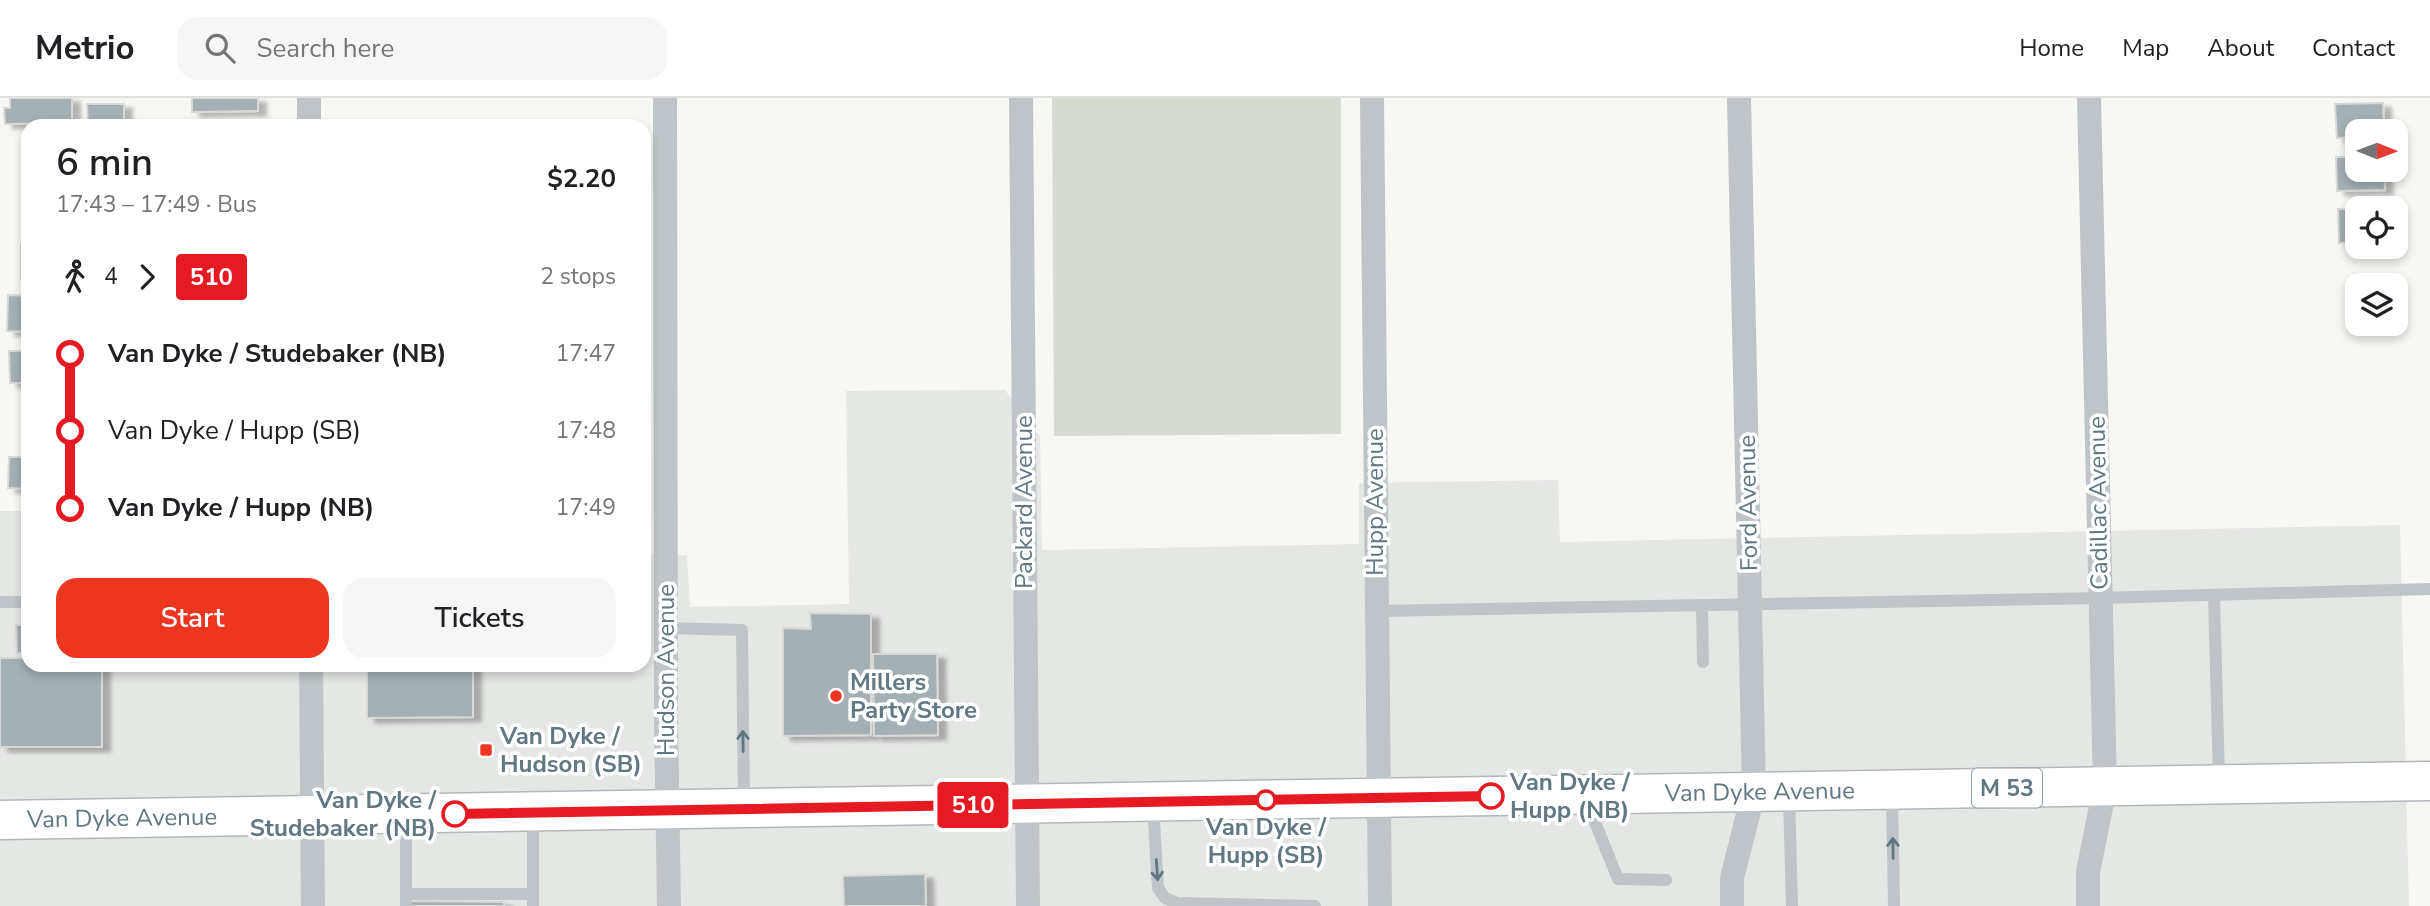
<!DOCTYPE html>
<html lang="en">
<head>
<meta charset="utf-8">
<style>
  :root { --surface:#fff; --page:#f6f6f6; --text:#202124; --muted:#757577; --line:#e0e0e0; --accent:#ec361f }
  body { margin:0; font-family:"Nunito Sans",sans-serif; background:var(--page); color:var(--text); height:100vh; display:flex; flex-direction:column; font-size:26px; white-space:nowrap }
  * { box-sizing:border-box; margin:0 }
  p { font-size:23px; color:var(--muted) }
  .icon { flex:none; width:38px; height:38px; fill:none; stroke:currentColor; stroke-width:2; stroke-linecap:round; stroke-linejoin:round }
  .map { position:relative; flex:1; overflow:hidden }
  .side { position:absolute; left:21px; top:21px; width:630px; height:553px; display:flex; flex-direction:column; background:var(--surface); border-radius:21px; box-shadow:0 4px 10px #0003 }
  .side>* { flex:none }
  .badge { padding:0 14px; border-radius:5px; font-size:24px; line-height:46px }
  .needle { width:46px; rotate:91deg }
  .fabs { position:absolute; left:2345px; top:21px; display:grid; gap:14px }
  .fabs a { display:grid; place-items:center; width:63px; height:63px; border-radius:14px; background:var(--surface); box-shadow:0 4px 10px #0003; font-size:35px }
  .map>.badge { position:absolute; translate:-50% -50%; box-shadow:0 0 0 4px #fff }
  .legs { display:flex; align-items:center; gap:10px; height:77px; padding:0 35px; font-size:23px }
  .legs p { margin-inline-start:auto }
  .head { display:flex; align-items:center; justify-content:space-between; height:119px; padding:0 35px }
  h1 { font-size:38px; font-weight:600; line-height:52px }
  .action { display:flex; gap:14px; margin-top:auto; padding:14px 35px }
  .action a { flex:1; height:80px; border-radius:21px; background:var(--accent); color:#fff; font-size:28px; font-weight:600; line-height:80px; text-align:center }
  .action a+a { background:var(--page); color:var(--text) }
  ul { padding:0 35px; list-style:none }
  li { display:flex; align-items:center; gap:24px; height:77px; font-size:26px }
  li i { display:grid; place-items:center; width:10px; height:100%; margin:0 9px; background:currentColor }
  li i::after { content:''; width:18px; height:18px; margin:-9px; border:5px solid; border-radius:50%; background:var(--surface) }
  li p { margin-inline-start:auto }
  li:first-child i { background:linear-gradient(#0000 50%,currentColor 0) }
  li:last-child i { background:linear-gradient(currentColor 50%,#0000 0) }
  header { display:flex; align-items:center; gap:42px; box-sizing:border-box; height:98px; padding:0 35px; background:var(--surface); border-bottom:2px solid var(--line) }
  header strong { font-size:33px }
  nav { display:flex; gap:38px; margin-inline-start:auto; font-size:24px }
  .search { width:490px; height:63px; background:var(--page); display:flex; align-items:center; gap:18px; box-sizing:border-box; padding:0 24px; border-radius:21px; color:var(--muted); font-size:26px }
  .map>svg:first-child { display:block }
  .built { fill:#e5e7e5 }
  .green { fill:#d7dcd3 }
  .building { fill:#a4b0b4; stroke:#d9d8d6; stroke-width:2; filter:url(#shadow) }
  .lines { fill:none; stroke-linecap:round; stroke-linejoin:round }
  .primary-casing { stroke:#b1b8bc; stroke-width:41 }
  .lane { stroke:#bec4c7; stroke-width:12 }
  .street { stroke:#bec4c7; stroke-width:24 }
  .primary { stroke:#fff; stroke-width:38 }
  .oneway { stroke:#617781 }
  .line-1-casing { stroke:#fff; stroke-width:16 }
  .line-1 { stroke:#e51a23; stroke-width:10 }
  .poi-dot { fill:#ec361f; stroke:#fff; stroke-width:2.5 }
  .stop-1-dot { fill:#fff; stroke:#e51a23; stroke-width:3.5 }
  .labels { text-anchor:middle; stroke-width:7; stroke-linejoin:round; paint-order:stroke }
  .shield { fill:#fff; stroke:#90a0a7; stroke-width:2 }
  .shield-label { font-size:23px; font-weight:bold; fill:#617781 }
  .street-label { font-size:24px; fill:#617781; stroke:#fff }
  .poi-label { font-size:24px; font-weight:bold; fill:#617781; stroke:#fff; text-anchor:start }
  .stop-label { font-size:24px; font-weight:bold; fill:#617781; stroke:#fff; text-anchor:start }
</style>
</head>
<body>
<header>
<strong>Metrio</strong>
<div class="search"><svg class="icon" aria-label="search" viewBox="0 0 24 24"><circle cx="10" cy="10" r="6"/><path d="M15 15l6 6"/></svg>Search here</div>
<nav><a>Home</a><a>Map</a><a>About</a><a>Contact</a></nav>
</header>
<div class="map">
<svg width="2430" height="808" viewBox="0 0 2430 808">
  <defs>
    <filter id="shadow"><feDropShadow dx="8" dy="4.5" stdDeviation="2" flood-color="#0004"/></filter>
  </defs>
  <rect width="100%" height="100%" fill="#f7f7f4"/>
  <!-- built -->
  <path class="built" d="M1005 292 1040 339 1042 452 1359 446V385L1558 382 1560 444 2400 427 2409 808H0V413H28V567H644V457H687L690 509 849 506 846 293Z"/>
  <!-- green -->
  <path class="green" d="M1052 0H1341V336L1054 338Z"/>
  <!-- building -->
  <path class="building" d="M10 0H72V25L5 26 4 10H10Z
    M192 0H258V13L192 14Z
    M2383 5 2384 33H2357V39L2337 40 2335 6Z
    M87 6H124V28H88Z
    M2336 59H2357V72H2384L2385 92 2337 93Z
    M2338 111H2357V144L2339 145Z
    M21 147H28V181H21Z
    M8 197 28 198V234L7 233Z
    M9 253H28V285H10Z
    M9 359H28V391L8 390Z
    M810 515 871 516V637L783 638V530L811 531Z
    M16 527H28V555H17Z
    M873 556H937L938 637 874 638Z
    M0 560H28V567H102V649H0Z
    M367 567H473V619L367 620Z
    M925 776 926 808H844L843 778Z
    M411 803 504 804V808H411Z"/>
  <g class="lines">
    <!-- primary casing -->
    <g class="primary-casing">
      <g id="primary">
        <path id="s1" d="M0 722 2430 683"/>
      </g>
    </g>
    <!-- lane -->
    <path class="lane" d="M2214 497 2219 682
      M0 504H28
      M1702 507 1703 564
      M1376 513 2100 500 2430 491
      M666 530 742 532 744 707
      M1892 696 1894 808
      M1789 697 1792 808
      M1586 702 1618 781 1666 782
      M1153 708 1158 790 1165 800 1177 805 1315 808
      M533 719V808
      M406 796H533
      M406 808V721"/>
    <!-- street -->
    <path class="street" d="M309 0V28
      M665 0 666 621 669 808
      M1021 0 1028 808
      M1372 0 1380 808
      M311 567 313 808
      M1732 808V780L1754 693 1739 0
      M2088 808V774L2105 689 2089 0"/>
    <!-- primary -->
    <use href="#primary" class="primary"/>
  </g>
  <!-- one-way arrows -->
  <defs><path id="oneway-shaft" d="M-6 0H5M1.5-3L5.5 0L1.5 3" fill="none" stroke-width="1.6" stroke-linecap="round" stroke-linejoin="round" transform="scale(1.75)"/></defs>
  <g class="oneway">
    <use href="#oneway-shaft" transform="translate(743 643) rotate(-91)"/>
    <use href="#oneway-shaft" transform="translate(1893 750) rotate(-91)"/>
    <use href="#oneway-shaft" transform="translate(1157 772) rotate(86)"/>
  </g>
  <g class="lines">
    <!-- line-1 casing -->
    <g class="line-1-casing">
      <path id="line-1" d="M455 716 1491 698"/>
    </g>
    <!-- line-1 -->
    <use href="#line-1" class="line-1"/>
  </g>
  <!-- markers -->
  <g class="poi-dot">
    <circle cx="836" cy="598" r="7"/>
    <rect x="479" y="645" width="14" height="14" rx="3.5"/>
  </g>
  <g class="stop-1-dot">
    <circle cx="1491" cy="698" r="12"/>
    <circle cx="1266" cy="702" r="9"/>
    <circle cx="455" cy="716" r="12"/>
  </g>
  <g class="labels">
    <!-- shield labels -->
    <rect class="shield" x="1972" y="670.5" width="70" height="39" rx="5"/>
    <g class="shield-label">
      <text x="2007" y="698">M 53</text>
    </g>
    <!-- street labels -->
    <g class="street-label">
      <text transform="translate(1024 404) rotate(-90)" y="8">Packard Avenue</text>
      <text transform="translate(1375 404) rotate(-90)" y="8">Hupp Avenue</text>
      <text transform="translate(1748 405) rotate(-91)" y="8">Ford Avenue</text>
      <text transform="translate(2098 405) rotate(-91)" y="8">Cadillac Avenue</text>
      <text transform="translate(666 572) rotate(-90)" y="8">Hudson Avenue</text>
      <text dy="8" stroke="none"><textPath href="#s1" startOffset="1760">Van Dyke Avenue</textPath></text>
      <text dy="8" stroke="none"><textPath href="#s1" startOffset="122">Van Dyke Avenue</textPath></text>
    </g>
    <!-- poi labels -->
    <g class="poi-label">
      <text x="850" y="592">Millers<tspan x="850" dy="28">Party Store</tspan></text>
      <text x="500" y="646">Van Dyke /<tspan x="500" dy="28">Hudson (SB)</tspan></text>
    </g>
    <!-- stop labels -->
    <g class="stop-label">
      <text x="1510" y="692">Van Dyke /<tspan x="1510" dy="28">Hupp (NB)</tspan></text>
      <text x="436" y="710" text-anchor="end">Van Dyke /<tspan x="436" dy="28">Studebaker (NB)</tspan></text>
      <text x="1266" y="737" text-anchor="middle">Van Dyke /<tspan x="1266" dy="28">Hupp (SB)</tspan></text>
    </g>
  </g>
</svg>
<div class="fabs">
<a><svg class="needle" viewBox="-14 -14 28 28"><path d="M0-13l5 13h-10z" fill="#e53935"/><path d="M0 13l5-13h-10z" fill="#757577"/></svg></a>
<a><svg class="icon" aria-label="locate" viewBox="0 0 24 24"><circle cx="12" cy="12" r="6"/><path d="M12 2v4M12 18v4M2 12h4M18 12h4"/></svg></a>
<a><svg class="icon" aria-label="layers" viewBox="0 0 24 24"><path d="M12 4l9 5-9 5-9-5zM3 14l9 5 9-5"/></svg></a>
</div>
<b class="badge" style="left:973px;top:707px;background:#e51a23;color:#fff">510</b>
<section class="side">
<div class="head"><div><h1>6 min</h1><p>17:43 – 17:49 · Bus</p></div><b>$2.20</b></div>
<div class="legs"><svg class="icon" aria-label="walk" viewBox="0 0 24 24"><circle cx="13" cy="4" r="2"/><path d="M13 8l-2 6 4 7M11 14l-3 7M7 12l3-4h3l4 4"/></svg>4<svg class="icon" aria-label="forward" viewBox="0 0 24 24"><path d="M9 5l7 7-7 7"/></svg><b class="badge" style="background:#e51a23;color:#fff">510</b><p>2 stops</p></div>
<ul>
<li><i style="color:#e51a23"></i><b>Van Dyke / Studebaker (NB)</b><p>17:47</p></li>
<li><i style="color:#e51a23"></i><span>Van Dyke / Hupp (SB)</span><p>17:48</p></li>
<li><i style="color:#e51a23"></i><b>Van Dyke / Hupp (NB)</b><p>17:49</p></li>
</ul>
<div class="action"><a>Start</a><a>Tickets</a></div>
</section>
</div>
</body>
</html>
